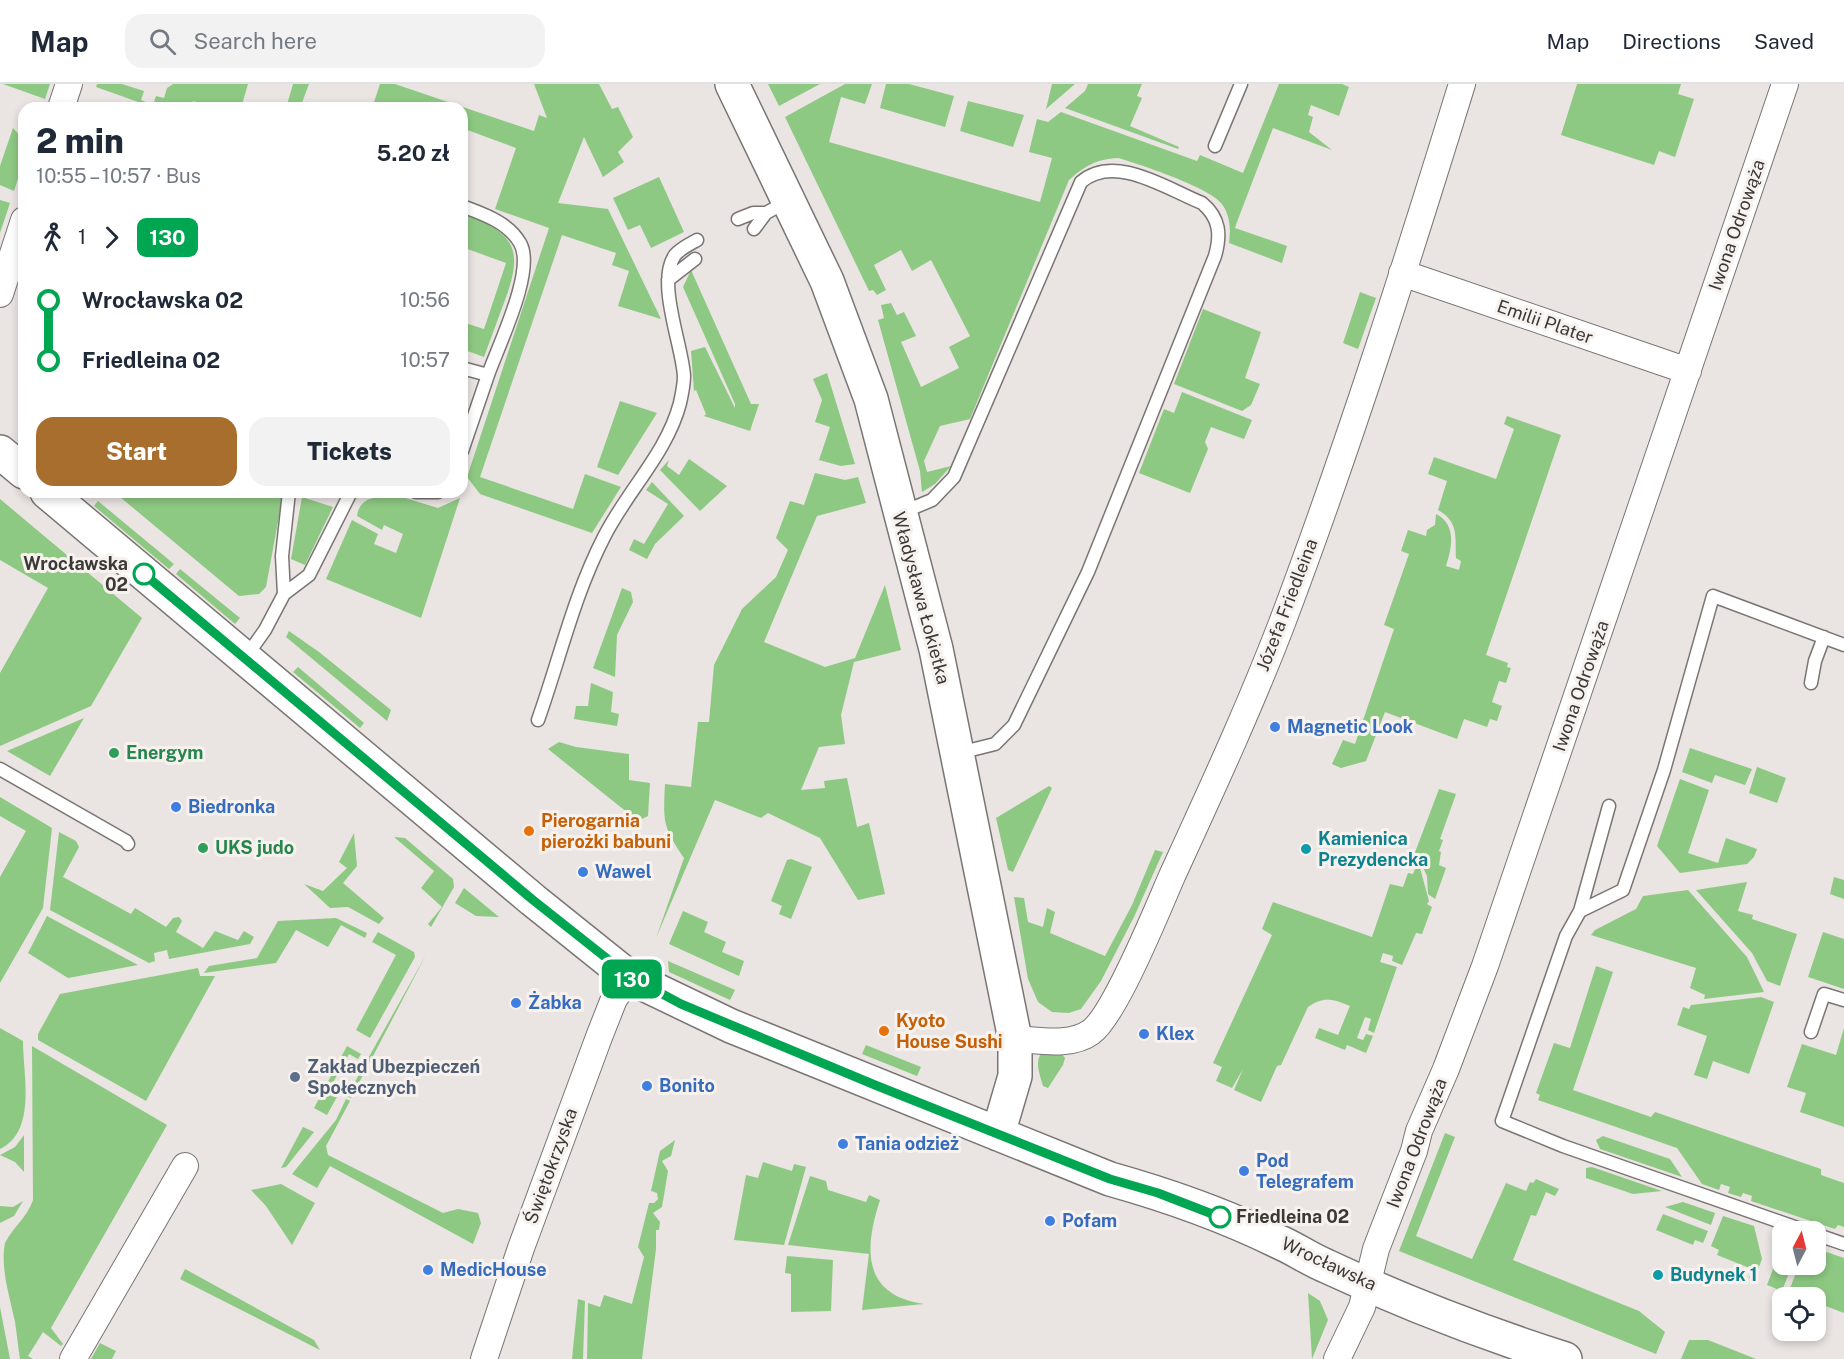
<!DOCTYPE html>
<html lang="en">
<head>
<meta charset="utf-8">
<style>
  :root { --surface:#fff; --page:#f2f2f3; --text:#1f2937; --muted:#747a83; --line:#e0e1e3; --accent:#a86e2e }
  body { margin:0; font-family:"Public Sans",sans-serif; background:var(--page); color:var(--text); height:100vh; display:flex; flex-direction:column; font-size:22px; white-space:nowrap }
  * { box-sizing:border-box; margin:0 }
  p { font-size:20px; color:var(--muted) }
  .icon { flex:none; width:33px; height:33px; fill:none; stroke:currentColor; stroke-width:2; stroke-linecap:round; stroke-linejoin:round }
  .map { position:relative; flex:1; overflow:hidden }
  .side { position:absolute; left:18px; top:18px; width:450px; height:396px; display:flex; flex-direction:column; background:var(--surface); border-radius:18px; box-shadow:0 3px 9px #0003 }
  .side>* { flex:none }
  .badge { padding:0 12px; border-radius:9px; font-size:21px; line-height:39px }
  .needle { width:39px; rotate:7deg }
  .controls { position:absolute; left:1772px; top:1137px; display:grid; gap:12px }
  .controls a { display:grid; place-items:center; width:54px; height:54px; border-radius:12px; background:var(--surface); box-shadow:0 3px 9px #0003; font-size:30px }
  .map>.badge { position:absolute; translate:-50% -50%; box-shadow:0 0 0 3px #fff }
  .legs { display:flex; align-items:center; gap:9px; height:66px; padding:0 18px; font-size:20px }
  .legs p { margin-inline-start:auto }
  .headline { display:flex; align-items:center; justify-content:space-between; height:102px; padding:0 18px }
  h1 { font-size:33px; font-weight:800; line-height:45px }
  .cta { display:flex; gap:12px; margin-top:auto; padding:12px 18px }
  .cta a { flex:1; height:69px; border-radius:18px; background:var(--accent); color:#fff; font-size:24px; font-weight:800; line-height:69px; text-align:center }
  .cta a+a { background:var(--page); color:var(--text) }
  ul { padding:0 18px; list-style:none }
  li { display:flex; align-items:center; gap:21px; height:60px; font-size:22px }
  li i { display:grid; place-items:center; width:9px; height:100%; margin:0 8px; background:currentColor }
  li i::after { content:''; width:15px; height:15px; margin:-8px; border:4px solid; border-radius:50%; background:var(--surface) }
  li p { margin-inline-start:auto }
  li:first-child i { background:linear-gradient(#0000 50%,currentColor 0) }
  li:last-child i { background:linear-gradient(currentColor 50%,#0000 0) }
  header { display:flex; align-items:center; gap:36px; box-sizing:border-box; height:84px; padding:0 30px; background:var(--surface); border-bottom:2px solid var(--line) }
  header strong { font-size:28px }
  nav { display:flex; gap:33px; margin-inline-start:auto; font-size:21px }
  .search { width:420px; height:54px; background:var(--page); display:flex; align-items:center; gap:15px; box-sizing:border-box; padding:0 21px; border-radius:18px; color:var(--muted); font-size:22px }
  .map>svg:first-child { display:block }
  .green { fill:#8ec983 }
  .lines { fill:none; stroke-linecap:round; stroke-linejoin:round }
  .lane-casing { stroke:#7a7573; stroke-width:15 }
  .street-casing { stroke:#7a7573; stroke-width:28 }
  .secondary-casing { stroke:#7a7573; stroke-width:36 }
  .lane { stroke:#fff; stroke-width:12 }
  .street { stroke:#fff; stroke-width:26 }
  .secondary { stroke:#fff; stroke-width:33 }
  .line-1-casing { stroke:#fff; stroke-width:14 }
  .line-1 { stroke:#00a651; stroke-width:9 }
  .stop-1-dot { fill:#fff; stroke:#00a651; stroke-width:3 }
  .shop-dot { fill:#3f7fe0; stroke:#f8f2ef; stroke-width:2 }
  .leisure-dot { fill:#2e9e5b; stroke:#f8f2ef; stroke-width:2 }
  .food-dot { fill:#e8710a; stroke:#f8f2ef; stroke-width:2 }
  .culture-dot { fill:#0f9aa8; stroke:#f8f2ef; stroke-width:2 }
  .service-dot { fill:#5c6f8a; stroke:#f8f2ef; stroke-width:2 }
  .labels { text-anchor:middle; stroke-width:6; stroke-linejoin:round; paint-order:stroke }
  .street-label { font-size:18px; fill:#3b3938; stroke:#f8f2ef }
  .stop-label { font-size:18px; font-weight:bold; fill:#3b3938; stroke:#f8f2ef; text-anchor:end }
  .shop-label { font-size:18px; font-weight:bold; fill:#366cbe; stroke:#f8f2ef; text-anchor:start }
  .leisure-label { font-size:18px; font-weight:bold; fill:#27864d; stroke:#f8f2ef; text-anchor:start }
  .food-label { font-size:18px; font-weight:bold; fill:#c56008; stroke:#f8f2ef; text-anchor:start }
  .culture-label { font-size:18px; font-weight:bold; fill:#0d838f; stroke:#f8f2ef; text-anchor:start }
  .service-label { font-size:18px; font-weight:bold; fill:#4e5e75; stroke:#f8f2ef; text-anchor:start }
</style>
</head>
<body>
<header>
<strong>Map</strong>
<div class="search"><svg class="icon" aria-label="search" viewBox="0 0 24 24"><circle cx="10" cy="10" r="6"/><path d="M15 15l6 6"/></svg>Search here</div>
<nav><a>Map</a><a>Directions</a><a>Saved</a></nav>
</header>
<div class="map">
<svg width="1844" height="1275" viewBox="0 0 1844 1275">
  <rect width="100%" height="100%" fill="#eae4e2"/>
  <!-- green -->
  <path class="green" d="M3 0H50L45 15Z
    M97 0H122L144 7 141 16 153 21 156 12 164 14 167 4 173 0H248L241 24H216L193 17 191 24H155L96 3Z
    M293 0H309L300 24H286Z
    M380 0H395L534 47 539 31 547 34 534 0H599L612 25 618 23 633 53 618 68 624 78 603 93 584 53 558 119 608 125 661 235 618 222 629 187 612 181 616 169 562 151 480 393 573 425 585 390 621 403 592 449 480 410 467 393 549 144 495 125 516 64 462 44V24H372Z
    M768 0H820L779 22Z
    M845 0H872L865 20 841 13 829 58 1040 118 1052 74 1029 68 1037 35 1048 38 1061 28 1197 77 1200 71 1243 89 1279 0H1342L1349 3 1339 32 1311 21 1308 31 1313 33 1309 48 1332 66 1273 44 1237 138 1235 144 1287 162 1282 179 1229 159C1231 145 1230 130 1221 119 1208 103 1139 80 1118 74 1096 75 1085 82 1069 96L970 335 940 342 924 377 927 388 951 382 935 400 922 408 920 387 878 236 884 234 881 221 891 219 897 231 904 228 916 252 901 258 921 303 959 284 949 263 970 252 931 176 912 187 901 166 874 181 886 206 877 211 873 206 869 207 785 33Z
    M886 0H909L954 12 945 43 880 24Z
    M1052 0H1075L1046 25Z
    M1088 0H1142L1137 12 1142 14 1130 42 1179 63 1178 65 1065 24 1085 7Z
    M1577 0H1681L1678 10 1694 15 1675 73 1659 67 1654 81 1561 51Z
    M968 17 1024 31 1013 63 960 47Z
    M13 44 24 56V76L14 107 0 101V82Z
    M659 93 684 148 651 164 640 141 628 146 613 114Z
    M0 116 10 119 0 149Z
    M462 130C515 148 524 165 505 216 498 235 491 254 484 273L462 265V238L484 245 506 179 462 163Z
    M691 186 751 320H759L750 347 704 332 706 330 696 306 694 307 691 267 705 263 735 324V320L683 203Z
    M1360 208 1376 214 1358 265 1343 259Z
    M1203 225 1261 248 1245 294 1260 300 1251 321 1242 327 1174 300Z
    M827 289 855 380 841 382 819 376 830 343 815 338 822 316 813 295Z
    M1182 308 1252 336 1244 355 1211 343 1205 358 1208 365 1190 409 1139 389 1164 325 1174 329Z
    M620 317 657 329 618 391 597 383Z
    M1507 332 1561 351 1486 571 1508 579 1507 583 1511 584 1506 599 1499 597 1492 618 1502 622 1497 637 1490 635 1487 643 1464 635 1457 655 1385 628 1366 677 1341 684 1332 680 1343 656 1355 660 1394 545 1384 541 1409 470 1401 467 1408 446 1426 452 1427 446 1435 441 1436 430C1458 441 1451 466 1446 482L1459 486 1461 477 1456 474C1455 452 1459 438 1438 426L1447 397 1428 390 1434 373 1496 395 1514 345 1504 340Z
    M689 375 727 402 700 427 660 386 669 376 667 382 679 391Z
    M815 389 845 396 858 393 866 419 817 432 764 558 825 583 855 574 885 501 901 566 854 578 841 631 845 660 819 663 801 706 825 704 824 697 847 694 857 743 869 739 885 810 858 816 820 754 768 729 761 734 715 716 656 854 684 774C663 742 663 739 665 700L691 703 698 638H709L714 581 742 525 776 493 788 466 776 454 790 417 804 421Z
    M652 398 684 432 655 460 647 475 629 466 634 455 644 460 668 420 646 406Z
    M114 408H250L268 414 271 409 279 408 282 416 266 503 259 510 239 512Z
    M389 409 438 424 460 414 421 534 326 495 352 436 378 450 374 460 396 469 403 450 384 441 382 446 357 432C360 412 376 415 389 409Z
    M302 413 333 423 305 481 291 475Z
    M0 415 142 534 91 622 0 662V589L48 504 0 476Z
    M98 417 174 480 169 485 94 422Z
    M180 485 240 534 235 540 176 490Z
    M622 504 631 508 633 518 617 551 615 593 593 584Z
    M289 547 319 568 391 626 387 637 286 553Z
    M298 583 364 639 360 644 293 588Z
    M591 599 613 608 611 628 619 630 617 642 574 635 576 622H588Z
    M84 634 50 692 7 667Z
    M559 658 576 663 629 670V696L650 699 648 732 638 737 548 665Z
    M1690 664 1752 685 1745 701 1715 691 1712 699 1682 688Z
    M1757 683 1786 694 1777 719 1749 709Z
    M1680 695 1709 706 1688 769 1718 779 1726 754 1757 765 1754 773 1747 780 1680 789 1657 762Z
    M1049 702 1052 704 1013 788 1008 786 996 734Z
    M1439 705 1456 710 1440 755 1443 756 1439 767 1441 768 1439 781 1446 784 1435 815 1428 810 1427 792 1418 773 1414 771Z
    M0 713 52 744 43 824 0 899V793L26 747 0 732Z
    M59 748 76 757 79 763 63 793 131 830 135 824 166 843 173 834 179 833 182 837 176 848 203 864 215 847 238 856 244 847 254 853 250 860 169 875 167 866 154 869 155 877 149 879 50 826Z
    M354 749 357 782 343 799 384 834 379 840 348 823 330 824 304 800 323 807 347 784 339 778Z
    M394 753 405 754 453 795 454 803 431 843 428 840 442 823 421 804 434 787Z
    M1155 766 1163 768 1134 833 1101 897 1081 925 1069 929 1052 928 1038 918 1028 895 1014 813 1024 814 1028 838 1043 843 1047 824 1055 828 1050 849 1105 872 1132 821Z
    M791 775 812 783 791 835 779 830 782 822 771 817 787 776Z
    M1416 783 1420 784 1429 817 1427 820 1432 823 1422 850 1416 849 1402 881 1392 877 1393 872 1383 869 1380 878 1397 883 1374 949 1368 946 1371 935 1365 933 1357 954 1363 956 1366 950 1373 952 1366 969 1347 961 1345 966 1315 954 1319 944 1338 951 1350 922C1334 915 1323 912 1308 923L1281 981 1277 982 1261 1018 1234 1006 1243 985 1232 1004 1216 997 1222 983 1213 979 1272 851 1262 845 1273 818 1372 853 1390 800 1403 803 1408 789 1413 790Z
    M1834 793 1844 796V815L1830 810Z
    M1747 798 1738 827 1753 831 1752 835 1797 850 1780 902 1767 897 1752 869 1696 806Z
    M464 804 499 833 476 832 455 819Z
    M1688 806 1747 873 1764 908 1704 915 1705 911 1690 904 1696 884 1591 851 1595 846 1636 825 1643 812Z
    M683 827 708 838 704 848 726 858 722 868 744 877 739 892 669 860Z
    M47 832 138 881 68 894 28 869Z
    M336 834 367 849 365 854 341 841 328 863 296 846 276 879 204 889 209 882 257 874 278 837Z
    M378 848 414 868 415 873 370 954 356 946 396 871 372 858Z
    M1823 848 1844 855V905L1808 893Z
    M426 871 351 1014 347 1012Z
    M668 877 735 906 730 916 669 888Z
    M1596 882 1613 888 1573 1006 1651 1033 1655 1028 1821 1085V1091L1844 1099V1143L1838 1141 1835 1145 1751 1117 1752 1112 1743 1109 1741 1113 1728 1109 1730 1103 1721 1100 1719 1106 1702 1100 1677 1064 1538 1016 1540 1011 1536 1009 1554 959 1570 964Z
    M198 884 200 892H215L146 1017 38 956V950L60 910Z
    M1761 913 1774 918 1749 990 1713 977 1707 995 1694 991 1707 952 1677 941 1683 923 1689 925 1691 921Z
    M0 944 23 957C23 991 37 1047 0 1065Z
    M1844 944V1043L1800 1028 1806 1009 1787 1003 1802 960 1836 971Z
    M866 961 921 983 917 992 862 970Z
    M32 962 167 1041 51 1244 63 1260 61 1262 43 1248 28 1272 33 1275H20C18 1263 17 1250 15 1238 10 1214 0 1183 5 1159 13 1143 27 1134 33 1116Z
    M347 962 361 970 358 975 349 970 346 976 354 980 350 988 341 984 329 1006 338 1011 327 1031 314 1024Z
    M1042 968 1061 969 1065 974 1063 981 1048 1004 1043 1002C1040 991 1034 978 1042 968Z
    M346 1015 350 1017 326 1062 328 1071 443 1129 458 1125 478 1129 481 1139 473 1160 330 1082 317 1104 292 1090 336 1036Z
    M303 1043 314 1048 286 1083 281 1084Z
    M1445 1049 1455 1053 1416 1152 1472 1175 1506 1099 1526 1107 1530 1098 1533 1099 1536 1095 1559 1105 1555 1112 1546 1108 1536 1132 1531 1131 1513 1176 1639 1227 1665 1248 1656 1270 1399 1167Z
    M24 1051V1088L15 1078 0 1071 15 1063Z
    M1603 1052 1670 1075 1682 1093 1600 1065 1596 1056Z
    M675 1056 671 1072 662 1077 668 1087 662 1123 653 1129 660 1138 659 1146H656V1165L642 1275H587L588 1219 600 1223 604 1211 632 1220 644 1173 638 1163 649 1119H654L658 1115 657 1109 651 1107 660 1067Z
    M763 1078 792 1087 794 1080 806 1083 784 1161 734 1156 746 1091 758 1094Z
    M1592 1083 1662 1107 1633 1110 1586 1094V1084Z
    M810 1092 826 1097 828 1106 866 1118 869 1111 880 1116C864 1165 862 1211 924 1220L862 1226 869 1170 788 1161Z
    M281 1100 315 1119 292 1161 266 1122 251 1106Z
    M23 1117 14 1132 0 1139V1122L13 1123Z
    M1683 1118 1715 1129 1711 1141 1665 1123Z
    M1663 1130 1708 1147 1703 1159 1695 1156 1693 1161 1656 1146Z
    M1723 1132 1754 1142 1762 1175 1754 1196 1749 1194 1752 1185 1717 1171 1719 1166 1711 1162Z
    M1815 1164 1844 1174V1229L1815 1218V1214L1805 1213 1789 1207 1799 1181 1815 1180Z
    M787 1172 833 1176 831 1227 791 1228V1190L785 1189Z
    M1782 1175V1180L1792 1181 1782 1207 1767 1201 1775 1180Z
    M185 1185 314 1256 320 1266 180 1195Z
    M1308 1209 1320 1217 1328 1236 1312 1275Z
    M578 1215 585 1217 583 1275H572Z
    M0 1223 10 1275H0Z
    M1689 1256H1708L1756 1275H1681Z
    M100 1259 116 1267 112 1275H91Z"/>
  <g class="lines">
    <!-- lane casing -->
    <g class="lane-casing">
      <path id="lane" d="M1215 62 1241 0
        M462 122C483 130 508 138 520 159 536 186 498 262 488 291
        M738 135 753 129H766L786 118
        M754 145 766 129
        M668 196 695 175
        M462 284 488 291 462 367
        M416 408H438
        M901 429 932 416 954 393 1081 98C1115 69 1167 105 1202 119 1220 134 1221 151 1215 172L1088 488 1014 641 995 660 959 669
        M284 510 282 472 289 408
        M245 574 265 546 284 510 309 491 351 408
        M1811 599 1815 577 1824 553
        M538 636C560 574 574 511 604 453 627 407 667 369 680 319 682 310 684 301 684 292 682 260 656 198 675 171 681 164 690 160 697 156
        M0 685 126 757 128 760
        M1609 722 1580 827 1566 852 1502 1037 1563 1062 1809 1148
        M1580 827 1623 806 1664 686 1713 512 1844 561
        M1811 948 1824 910 1844 916
        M1815 1150 1844 1160"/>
    </g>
    <!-- street casing -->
    <g class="street-casing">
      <path id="street" d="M61 24 69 0
        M1402 189 1688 287
        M0 210 24 136
        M1015 955C1038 956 1071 963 1091 948 1115 931 1158 824 1172 792 1210 709 1249 625 1282 539 1349 362 1406 181 1462 0
        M73 1275 185 1082
        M484 1275 521 1164 599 953 614 915 629 893
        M1337 1275 1362 1223 1376 1165 1414 1067 1419 1047 1446 985 1485 882 1785 0"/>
    </g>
    <!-- secondary casing -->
    <g class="secondary-casing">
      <path id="secondary" d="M732 0 827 197 871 315 936 565 1015 955V992L998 1050
        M0 368 24 388
        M47 408 533 816 629 893 731 942 1110 1095C1167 1111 1224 1131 1277 1157 1294 1164 1309 1175 1326 1182 1403 1218 1484 1249 1565 1275"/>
    </g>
    <!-- lane -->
    <use href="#lane" class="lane"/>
    <!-- street -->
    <use href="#street" class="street"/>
    <!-- secondary -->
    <use href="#secondary" class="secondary"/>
  </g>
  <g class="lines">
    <!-- line-1 casing -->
    <g class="line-1-casing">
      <path id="line-1" d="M144 490 533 816 629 892 681 920 875 1001 1110 1095 1158 1109 1220 1133"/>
    </g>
    <!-- line-1 -->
    <use href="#line-1" class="line-1"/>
  </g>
  <!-- markers -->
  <g class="stop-1-dot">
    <circle cx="144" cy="490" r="10"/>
    <circle cx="1220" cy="1133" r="10"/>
  </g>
  <g class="shop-dot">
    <circle cx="1275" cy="643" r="6"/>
    <circle cx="176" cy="723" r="6"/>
    <circle cx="583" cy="788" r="6"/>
    <circle cx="516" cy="919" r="6"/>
    <circle cx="1144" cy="950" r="6"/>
    <circle cx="647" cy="1002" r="6"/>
    <circle cx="843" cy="1060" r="6"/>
    <circle cx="1244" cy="1087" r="6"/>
    <circle cx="1050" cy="1137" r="6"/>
    <circle cx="428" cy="1186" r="6"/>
  </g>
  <g class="leisure-dot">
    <circle cx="114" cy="669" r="6"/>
    <circle cx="203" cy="764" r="6"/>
  </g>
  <g class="food-dot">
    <circle cx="529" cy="747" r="6"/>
    <circle cx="884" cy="947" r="6"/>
  </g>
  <g class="culture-dot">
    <circle cx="1306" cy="765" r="6"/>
    <circle cx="1658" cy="1191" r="6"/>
  </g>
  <circle class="service-dot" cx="295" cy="993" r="6"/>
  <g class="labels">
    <!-- street labels -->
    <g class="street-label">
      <text transform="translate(1737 141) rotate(-71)" y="6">Iwona Odrowąża</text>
      <text transform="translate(1545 238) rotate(19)" y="6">Emilii Plater</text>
      <text transform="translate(921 514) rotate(75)" y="6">Władysława Łokietka</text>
      <text transform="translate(1287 521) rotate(-69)" y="6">Józefa Friedleina</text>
      <text transform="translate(1581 602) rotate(-71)" y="6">Iwona Odrowąża</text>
      <text transform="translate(1417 1059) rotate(-69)" y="6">Iwona Odrowąża</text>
      <text transform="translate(551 1082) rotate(-70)" y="6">Świętokrzyska</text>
      <text transform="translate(1329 1180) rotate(25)" y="6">Wrocławska</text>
    </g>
    <!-- stop labels -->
    <g class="stop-label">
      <text x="128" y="486">Wrocławska<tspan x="128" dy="21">02</tspan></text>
      <text x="1236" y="1139" text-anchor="start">Friedleina 02</text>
    </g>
    <!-- shop labels -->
    <g class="shop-label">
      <text x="1287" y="649">Magnetic Look</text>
      <text x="188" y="729">Biedronka</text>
      <text x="595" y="794">Wawel</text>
      <text x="528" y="925">Żabka</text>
      <text x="1156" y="956">Klex</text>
      <text x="659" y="1008">Bonito</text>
      <text x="855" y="1066">Tania odzież</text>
      <text x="1256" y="1083">Pod<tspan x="1256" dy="21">Telegrafem</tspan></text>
      <text x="1062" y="1143">Pofam</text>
      <text x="440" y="1192">MedicHouse</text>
    </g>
    <!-- leisure labels -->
    <g class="leisure-label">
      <text x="126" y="675">Energym</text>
      <text x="215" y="770">UKS judo</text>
    </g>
    <!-- food labels -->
    <g class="food-label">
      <text x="541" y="743">Pierogarnia<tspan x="541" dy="21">pierożki babuni</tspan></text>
      <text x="896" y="943">Kyoto<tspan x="896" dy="21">House Sushi</tspan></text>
    </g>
    <!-- culture labels -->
    <g class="culture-label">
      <text x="1318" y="761">Kamienica<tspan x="1318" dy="21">Prezydencka</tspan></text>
      <text x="1670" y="1197">Budynek 1</text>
    </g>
    <!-- service labels -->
    <g class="service-label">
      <text x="307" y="989">Zakład Ubezpieczeń<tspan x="307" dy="21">Społecznych</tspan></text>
    </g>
  </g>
</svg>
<div class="controls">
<a><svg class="needle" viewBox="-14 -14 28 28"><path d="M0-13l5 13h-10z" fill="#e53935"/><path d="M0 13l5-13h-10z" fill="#747a83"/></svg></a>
<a><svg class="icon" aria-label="locate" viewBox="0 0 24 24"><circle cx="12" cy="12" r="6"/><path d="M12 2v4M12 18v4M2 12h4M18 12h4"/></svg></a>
</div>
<b class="badge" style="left:632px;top:895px;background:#00a651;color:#fff">130</b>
<section class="side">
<div class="headline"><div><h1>2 min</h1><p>10:55 – 10:57 · Bus</p></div><b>5.20 zł</b></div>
<div class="legs"><svg class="icon" aria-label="walk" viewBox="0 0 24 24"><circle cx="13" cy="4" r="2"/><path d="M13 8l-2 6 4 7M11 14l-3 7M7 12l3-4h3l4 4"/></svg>1<svg class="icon" aria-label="forward" viewBox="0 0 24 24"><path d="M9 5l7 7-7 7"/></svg><b class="badge" style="background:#00a651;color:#fff">130</b></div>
<ul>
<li><i style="color:#00a651"></i><b>Wrocławska 02</b><p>10:56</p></li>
<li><i style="color:#00a651"></i><b>Friedleina 02</b><p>10:57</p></li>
</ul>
<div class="cta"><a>Start</a><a>Tickets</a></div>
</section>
</div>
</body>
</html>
